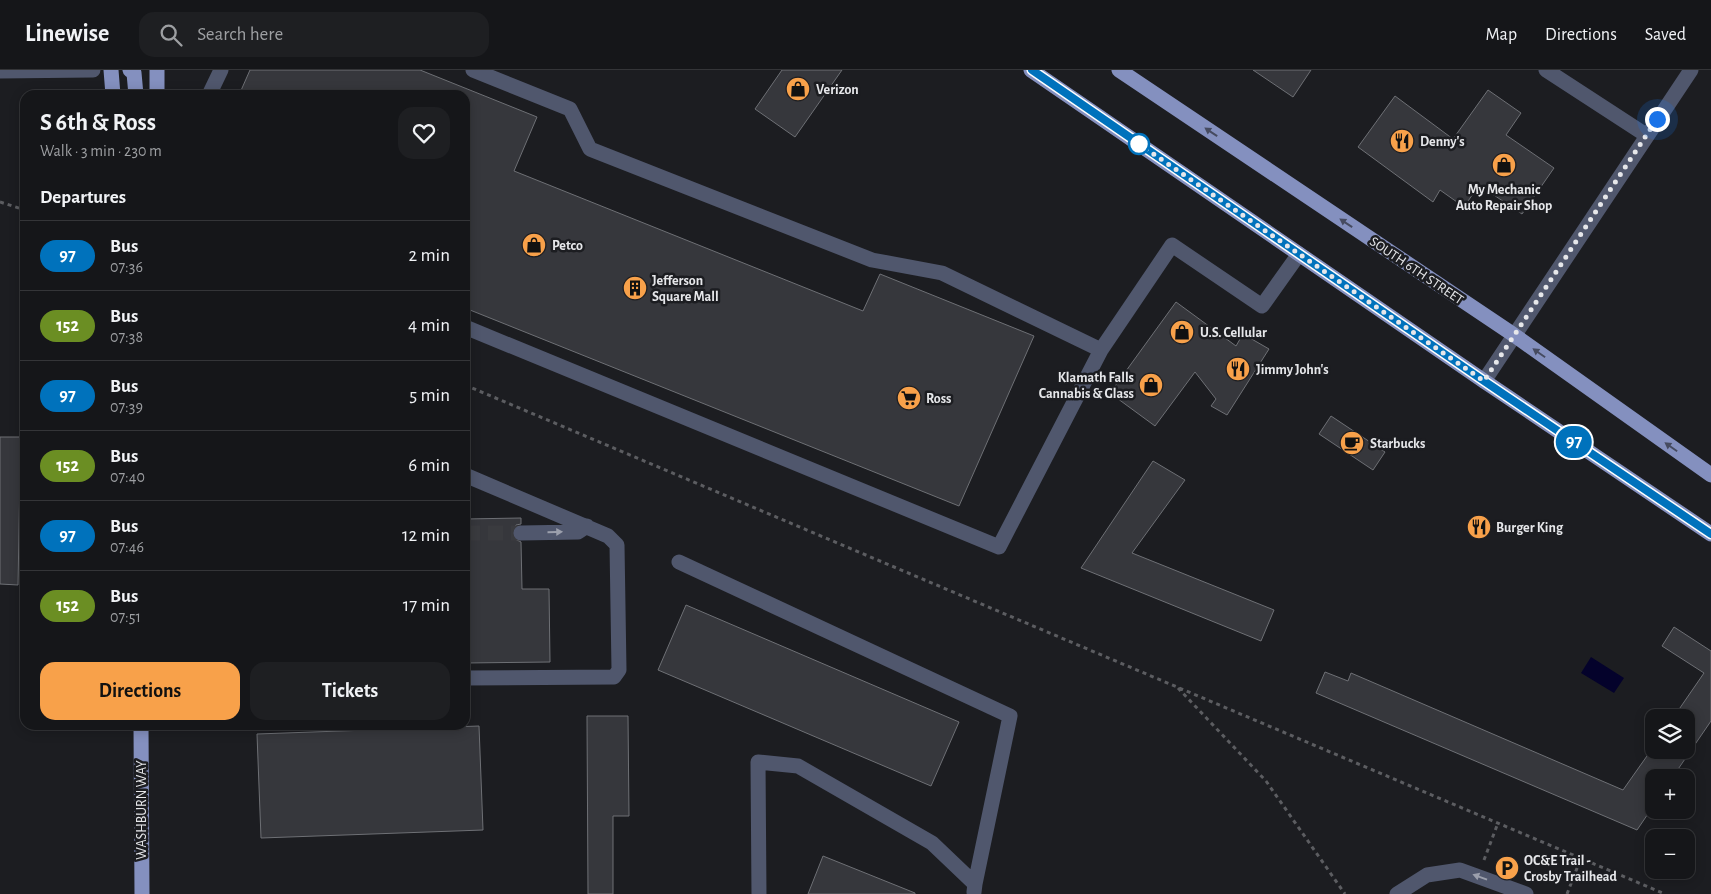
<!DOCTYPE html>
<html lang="en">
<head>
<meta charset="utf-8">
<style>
  :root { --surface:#151619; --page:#1e1f22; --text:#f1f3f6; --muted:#9d9fa2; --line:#343538; --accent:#f8a14a }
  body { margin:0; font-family:"Alegreya Sans",sans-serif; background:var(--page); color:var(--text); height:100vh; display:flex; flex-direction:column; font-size:19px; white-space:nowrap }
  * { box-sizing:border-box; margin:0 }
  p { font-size:16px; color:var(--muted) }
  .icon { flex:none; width:28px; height:28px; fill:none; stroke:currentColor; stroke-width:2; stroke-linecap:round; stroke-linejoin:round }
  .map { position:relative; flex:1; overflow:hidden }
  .details { position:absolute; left:20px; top:20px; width:450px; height:640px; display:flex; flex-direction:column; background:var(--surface); border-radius:15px; box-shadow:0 2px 12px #0003,0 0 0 1px var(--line) }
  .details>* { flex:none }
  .badge { padding:0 10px; border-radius:16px; font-size:18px; line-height:32px }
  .tools { position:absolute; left:1645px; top:639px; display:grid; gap:10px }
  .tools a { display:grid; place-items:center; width:50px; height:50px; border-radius:10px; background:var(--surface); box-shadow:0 2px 12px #0003,0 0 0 1px var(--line); font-size:25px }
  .you { position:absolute; width:25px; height:25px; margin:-12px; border:4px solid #fff; border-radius:50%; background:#1a73e8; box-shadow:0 0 0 8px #1a73e833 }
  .map>.badge { position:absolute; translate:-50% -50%; box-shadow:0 0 0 2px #fff }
  h2 { padding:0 20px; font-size:19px; line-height:45px }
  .round { display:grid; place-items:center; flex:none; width:52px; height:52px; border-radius:15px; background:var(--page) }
  .head { display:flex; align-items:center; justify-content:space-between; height:85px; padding:0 20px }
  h1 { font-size:24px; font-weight:600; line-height:38px }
  .action { display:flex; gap:10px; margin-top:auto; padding:10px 20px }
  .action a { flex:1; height:58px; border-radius:15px; background:var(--accent); color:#111; font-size:20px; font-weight:600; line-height:58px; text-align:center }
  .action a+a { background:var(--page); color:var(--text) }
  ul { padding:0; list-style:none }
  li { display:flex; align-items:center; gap:15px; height:70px; padding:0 20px; border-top:1px solid var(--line) }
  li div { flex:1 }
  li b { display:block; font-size:19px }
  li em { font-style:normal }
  li .badge { min-width:55px; font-weight:700; text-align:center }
  header { display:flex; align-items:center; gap:30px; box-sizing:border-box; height:70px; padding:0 25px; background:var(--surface); border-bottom:1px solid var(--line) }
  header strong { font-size:24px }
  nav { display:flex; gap:28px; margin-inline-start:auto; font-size:18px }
  .search { width:350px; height:45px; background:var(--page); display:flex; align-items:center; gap:12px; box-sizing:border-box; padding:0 18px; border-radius:15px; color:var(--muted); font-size:19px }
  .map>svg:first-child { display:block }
  .water { fill:#04022b }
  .building { fill:#36373c; stroke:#6e7075 }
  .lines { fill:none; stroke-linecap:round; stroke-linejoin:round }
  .minor-tunnel { stroke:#3a3b3f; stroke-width:15; stroke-dasharray:15 8; stroke-linecap:butt }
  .path { stroke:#5c5d61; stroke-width:3; stroke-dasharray:4 4; stroke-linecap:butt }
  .minor { stroke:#50576d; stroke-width:15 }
  .major { stroke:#8490bf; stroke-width:15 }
  .oneway { fill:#464b60 }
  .oneway2 { fill:#9b9fac }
  .line-casing { stroke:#fff; stroke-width:11 }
  .line { stroke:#0072bc; stroke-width:8 }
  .walk { stroke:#e6e7ea; stroke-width:5; stroke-dasharray:0 9 }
  .stop-dot { fill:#fff; stroke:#0072bc; stroke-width:2.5 }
  .labels { text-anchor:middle; stroke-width:5; stroke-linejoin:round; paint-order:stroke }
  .poi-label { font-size:14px; font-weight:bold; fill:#e6e7ea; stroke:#1c1d21; text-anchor:start }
  .street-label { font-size:14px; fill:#e6e7ea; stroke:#1c1d21 }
</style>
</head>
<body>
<header>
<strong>Linewise</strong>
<div class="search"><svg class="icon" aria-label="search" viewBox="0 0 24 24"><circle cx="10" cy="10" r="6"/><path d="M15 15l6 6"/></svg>Search here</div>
<nav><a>Map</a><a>Directions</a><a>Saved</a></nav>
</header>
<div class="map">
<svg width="1711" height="824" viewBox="0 0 1711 824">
  <rect width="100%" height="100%" fill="#1c1d21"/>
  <!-- water -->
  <path class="water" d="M1591 587 1624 608 1614 623 1581 603Z"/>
  <!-- building -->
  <path class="building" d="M250 0H420L537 47 514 101 863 241 880 204 1034 266 959 436 465 238V25H239Z
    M782 0H842L795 67 755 39Z
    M1253 0H1311L1293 27Z
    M1488 20 1521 43 1506 65 1554 98 1522 144 1479 115 1464 137 1440 120 1433 132 1358 77 1395 26 1453 69Z
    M1176 232 1236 276 1243 264 1269 279 1227 345 1211 336 1216 329 1195 302 1155 356 1110 323Z
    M1331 346 1385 382 1373 400 1319 364Z
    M0 367H25V407H20L18 515 0 514Z
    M1153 391 1185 410 1132 483 1274 540 1261 571 1081 498Z
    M521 448V454L516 455 512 463 513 468 521 472 522 519H549L550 592 465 593V449Z
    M686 535 959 652 931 716 658 600Z
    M1674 557 1711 581V651L1672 708H1654V735L1637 760 1316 623 1325 602 1348 611 1351 603 1623 720 1654 676V680H1686V648H1673L1704 603 1662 576Z
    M587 646H628L629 746H613V824H588Z
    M479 656 483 760 261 768 257 664Z
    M823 786 915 823V824H808Z"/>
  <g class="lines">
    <!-- minor-tunnel -->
    <path class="minor-tunnel" d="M465 463H521"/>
    <!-- path -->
    <path class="path" d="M0 132 25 140
      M465 315 1665 824
      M1178 618 1266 711 1345 824
      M1484 790 1498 753
      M1567 824 1581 788"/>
    <!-- minor -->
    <path class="minor" d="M473 0 570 39 590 79 595 81 872 190 942 203 1101 280 1172 175 1262 236 1299 184
      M1546 0 1646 65
      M0 1 93 0
      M209 25 221 0
      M465 257 999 477 1101 280
      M1484 311 1691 0
      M465 405 608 466 617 475 619 600 614 607 465 608
      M521 463 578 462 587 456
      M679 492 1010 646 975 814
      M759 824 758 692 798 696 932 773 975 814 974 822
      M1397 824 1427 805 1460 800 1526 824"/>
    <!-- major -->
    <path class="major" d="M111 0 113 25
      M130 0 134 3 136 25
      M157 0V25
      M1031 0 1484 311 1711 464
      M1119 0 1514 265 1711 405
      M141 655 142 824"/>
  </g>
  <!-- one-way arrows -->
  <defs><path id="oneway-solid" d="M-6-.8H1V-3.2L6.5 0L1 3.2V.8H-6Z" transform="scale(1.25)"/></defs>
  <g class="oneway">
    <use href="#oneway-solid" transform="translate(1211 62) rotate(-146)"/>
    <use href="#oneway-solid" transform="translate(1346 153) rotate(-146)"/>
    <use href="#oneway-solid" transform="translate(1539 283) rotate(-145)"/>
    <use href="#oneway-solid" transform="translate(1671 377) rotate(-145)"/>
  </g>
  <g class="oneway2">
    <use href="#oneway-solid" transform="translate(555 462) rotate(-1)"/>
    <use href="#oneway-solid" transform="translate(1480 807) rotate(-160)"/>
  </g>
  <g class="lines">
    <!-- line casing -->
    <g class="line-casing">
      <path id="line" d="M1032 0 1484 311 1711 464"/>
    </g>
    <!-- line -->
    <use href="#line" class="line"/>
    <!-- walk -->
    <path class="walk" d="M1139 74 1484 311 1657 49"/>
  </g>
  <!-- icons -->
  <defs>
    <g id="shop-disc" transform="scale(1.25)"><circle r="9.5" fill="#f8a14a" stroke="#1c1d21"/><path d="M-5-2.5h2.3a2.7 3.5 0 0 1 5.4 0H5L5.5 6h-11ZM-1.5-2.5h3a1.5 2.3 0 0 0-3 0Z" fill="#111"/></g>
    <g id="restaurant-disc" transform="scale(1.25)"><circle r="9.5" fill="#f8a14a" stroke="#1c1d21"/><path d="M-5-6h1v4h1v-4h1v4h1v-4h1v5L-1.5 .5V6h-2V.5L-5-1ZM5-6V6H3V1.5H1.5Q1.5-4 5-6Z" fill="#111"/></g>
    <g id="building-disc" transform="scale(1.25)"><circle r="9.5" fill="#f8a14a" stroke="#1c1d21"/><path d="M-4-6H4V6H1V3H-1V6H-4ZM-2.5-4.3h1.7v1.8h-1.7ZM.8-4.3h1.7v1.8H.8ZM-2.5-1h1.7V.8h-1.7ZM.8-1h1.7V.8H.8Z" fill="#111"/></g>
    <g id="supermarket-disc" transform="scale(1.25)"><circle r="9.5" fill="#f8a14a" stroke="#1c1d21"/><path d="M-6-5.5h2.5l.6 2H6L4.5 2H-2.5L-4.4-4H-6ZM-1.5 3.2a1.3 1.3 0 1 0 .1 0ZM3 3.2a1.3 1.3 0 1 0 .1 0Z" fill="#111"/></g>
    <g id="cafe-disc" transform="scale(1.25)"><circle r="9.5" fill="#f8a14a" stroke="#1c1d21"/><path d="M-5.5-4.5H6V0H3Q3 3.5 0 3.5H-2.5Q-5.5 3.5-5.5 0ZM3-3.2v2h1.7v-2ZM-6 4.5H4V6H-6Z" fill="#111"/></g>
    <g id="parking-disc" transform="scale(1.25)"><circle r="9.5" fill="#f8a14a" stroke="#1c1d21"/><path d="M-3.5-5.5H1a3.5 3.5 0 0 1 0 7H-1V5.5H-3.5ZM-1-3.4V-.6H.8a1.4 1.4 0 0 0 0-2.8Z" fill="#111"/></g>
  </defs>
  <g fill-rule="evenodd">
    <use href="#shop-disc" x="798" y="19"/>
    <use href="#restaurant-disc" x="1402" y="71"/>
    <use href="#shop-disc" x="1504" y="95"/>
    <use href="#shop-disc" x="534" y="175"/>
    <use href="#building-disc" x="635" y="218"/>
    <use href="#shop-disc" x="1182" y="262"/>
    <use href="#restaurant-disc" x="1238" y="299"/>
    <use href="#shop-disc" x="1151" y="315"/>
    <use href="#supermarket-disc" x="909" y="328"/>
    <use href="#cafe-disc" x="1352" y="373"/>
    <use href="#restaurant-disc" x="1479" y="457"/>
    <use href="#parking-disc" x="1507" y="798"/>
  </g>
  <!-- markers -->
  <circle class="stop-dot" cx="1139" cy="74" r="10"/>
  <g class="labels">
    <!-- poi labels -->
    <g class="poi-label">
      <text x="816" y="24">Verizon</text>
      <text x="1420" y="76">Denny's</text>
      <text x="1504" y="124" text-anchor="middle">My Mechanic<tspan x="1504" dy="16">Auto Repair Shop</tspan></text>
      <text x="552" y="180">Petco</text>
      <text x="652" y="215">Jefferson<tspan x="652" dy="16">Square Mall</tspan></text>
      <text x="1200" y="267">U.S. Cellular</text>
      <text x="1256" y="304">Jimmy John's</text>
      <text x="1134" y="312" text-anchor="end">Klamath Falls<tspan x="1134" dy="16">Cannabis &amp; Glass</tspan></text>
      <text x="926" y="333">Ross</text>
      <text x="1370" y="378">Starbucks</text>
      <text x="1496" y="462">Burger King</text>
      <text x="1524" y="795">OC&amp;E Trail -<tspan x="1524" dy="16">Crosby Trailhead</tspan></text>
    </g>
    <!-- street labels -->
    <g class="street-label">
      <text transform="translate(1417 200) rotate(34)" y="5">SOUTH 6TH STREET</text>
      <text transform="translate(141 740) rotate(-90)" y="5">WASHBURN WAY</text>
    </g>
  </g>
</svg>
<div class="tools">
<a><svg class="icon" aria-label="layers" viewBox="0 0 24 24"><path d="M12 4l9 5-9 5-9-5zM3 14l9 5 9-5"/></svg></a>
<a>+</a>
<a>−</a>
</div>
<div class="you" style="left:1657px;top:49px"></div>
<b class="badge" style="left:1574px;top:372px;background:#0072bc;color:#fff">97</b>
<section class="details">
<div class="head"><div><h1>S 6th &amp; Ross</h1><p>Walk · 3 min · 230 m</p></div><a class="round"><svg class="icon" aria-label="heart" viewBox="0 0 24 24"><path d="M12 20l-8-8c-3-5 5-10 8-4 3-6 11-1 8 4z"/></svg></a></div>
<h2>Departures</h2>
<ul>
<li><span class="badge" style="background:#0072bc;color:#fff">97</span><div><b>Bus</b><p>07:36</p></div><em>2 min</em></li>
<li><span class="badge" style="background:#6b8e23;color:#fff">152</span><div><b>Bus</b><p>07:38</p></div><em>4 min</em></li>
<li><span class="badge" style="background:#0072bc;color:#fff">97</span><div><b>Bus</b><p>07:39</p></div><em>5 min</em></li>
<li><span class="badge" style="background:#6b8e23;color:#fff">152</span><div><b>Bus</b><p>07:40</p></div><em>6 min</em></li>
<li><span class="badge" style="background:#0072bc;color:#fff">97</span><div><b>Bus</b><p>07:46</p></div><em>12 min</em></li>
<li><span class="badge" style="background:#6b8e23;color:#fff">152</span><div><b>Bus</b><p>07:51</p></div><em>17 min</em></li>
</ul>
<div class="action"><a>Directions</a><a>Tickets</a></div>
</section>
</div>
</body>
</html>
